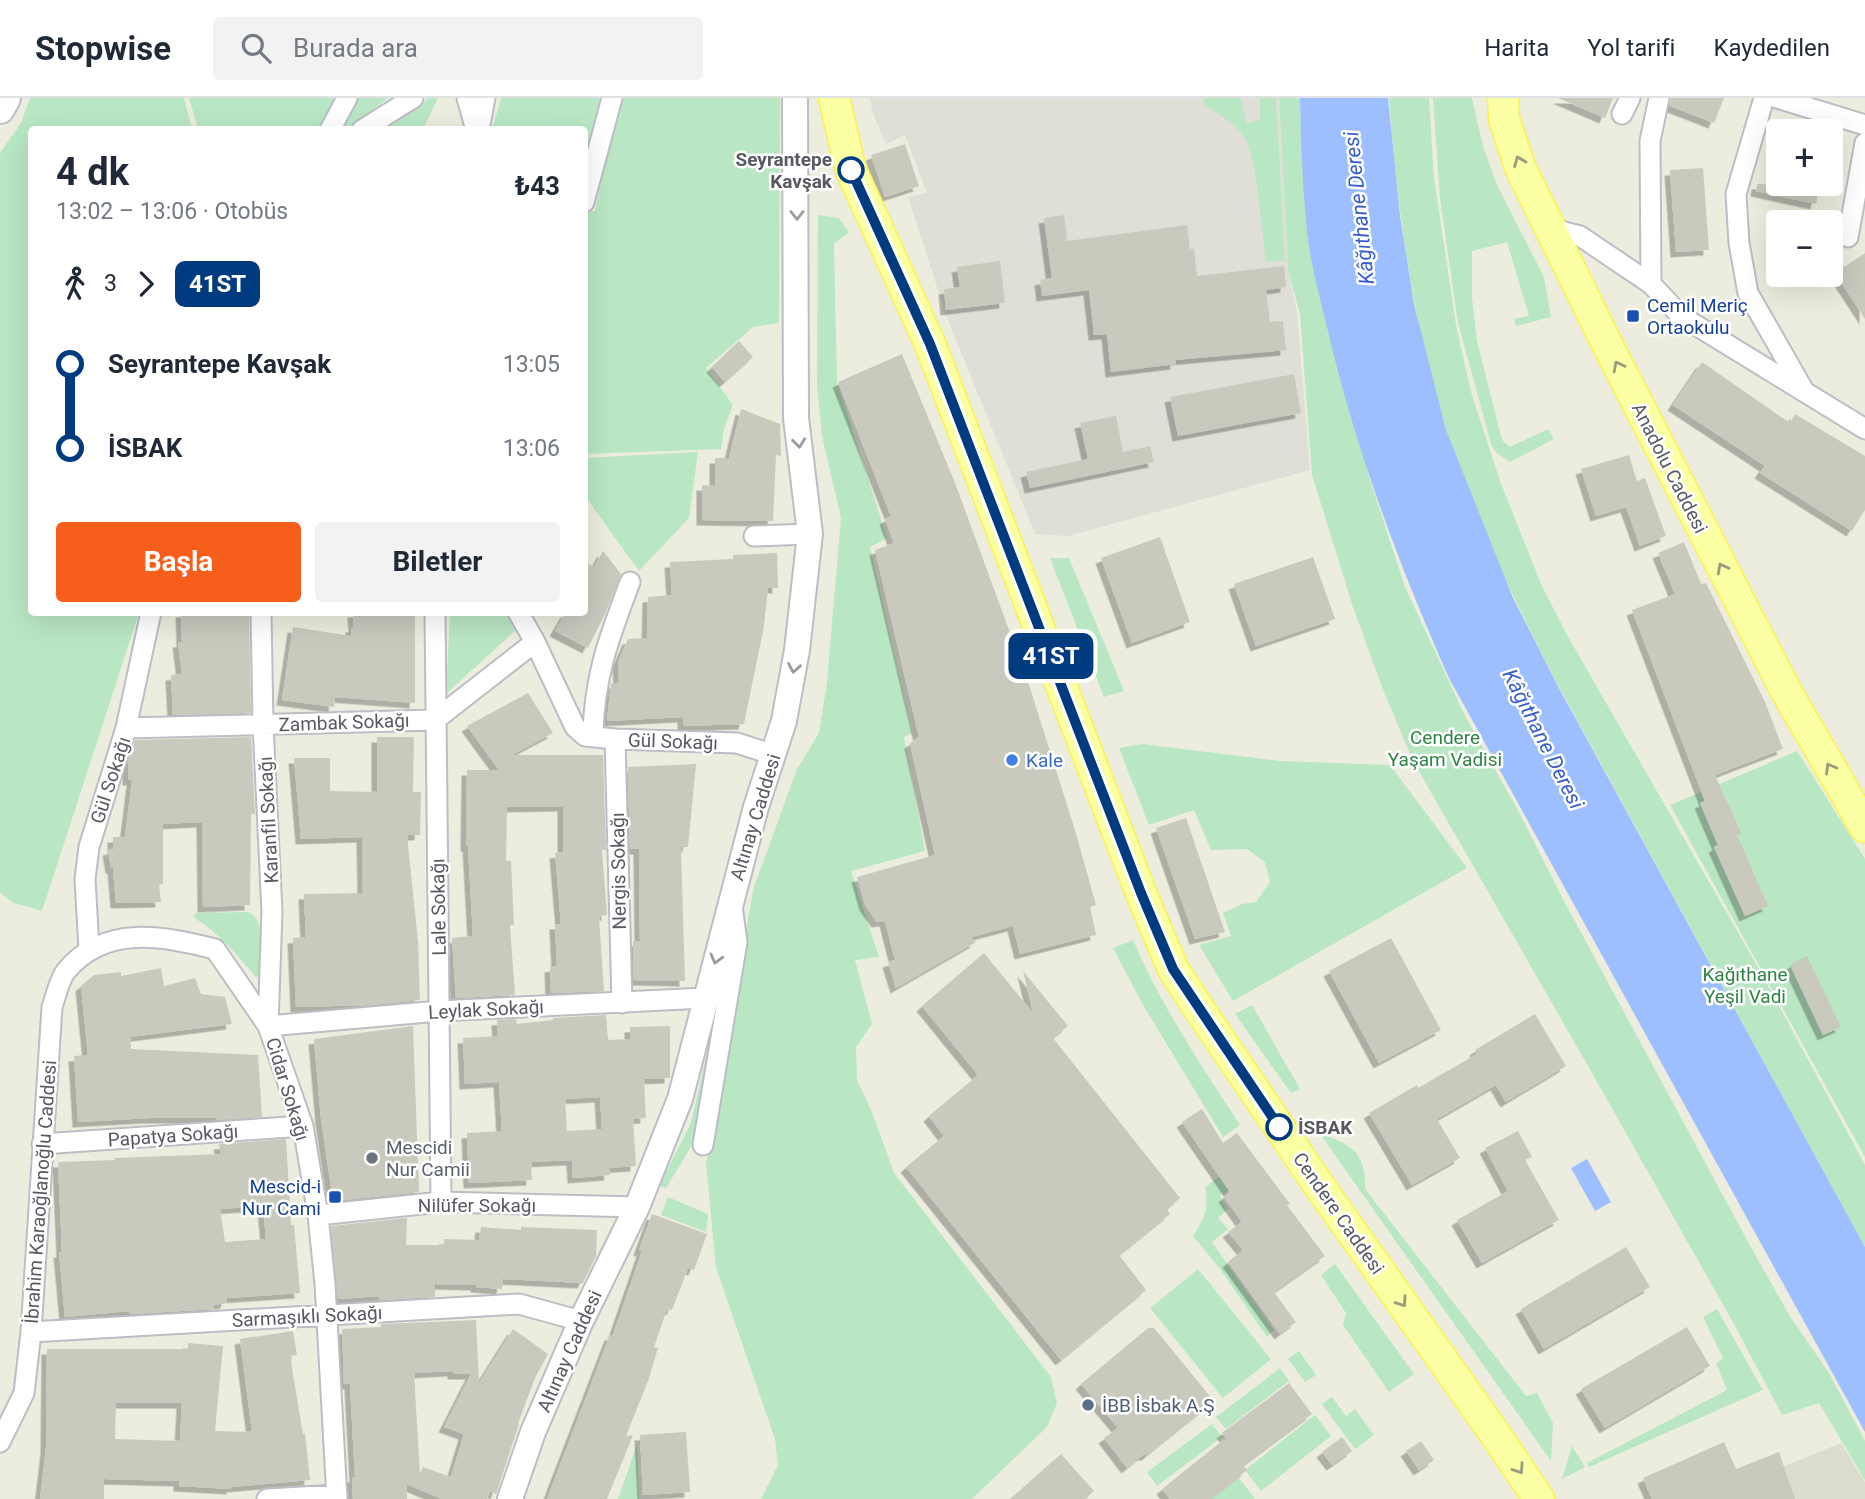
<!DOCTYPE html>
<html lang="tr">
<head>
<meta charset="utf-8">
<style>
  :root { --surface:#fff; --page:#f2f2f3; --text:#1f2937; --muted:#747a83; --line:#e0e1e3; --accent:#f75e1b }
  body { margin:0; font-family:Roboto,sans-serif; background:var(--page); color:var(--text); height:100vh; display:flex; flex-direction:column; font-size:26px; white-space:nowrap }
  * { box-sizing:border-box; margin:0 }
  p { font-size:23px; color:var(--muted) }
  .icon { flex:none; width:38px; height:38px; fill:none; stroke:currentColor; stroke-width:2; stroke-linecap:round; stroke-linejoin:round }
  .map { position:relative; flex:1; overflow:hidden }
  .details { position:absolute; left:28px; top:28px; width:560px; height:490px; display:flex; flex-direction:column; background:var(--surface); border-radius:7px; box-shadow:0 7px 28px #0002 }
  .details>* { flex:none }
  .badge { padding:0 14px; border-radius:10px; font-size:24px; line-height:46px }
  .buttons { position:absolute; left:1766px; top:21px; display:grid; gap:14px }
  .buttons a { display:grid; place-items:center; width:77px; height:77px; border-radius:7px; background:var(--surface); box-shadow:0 7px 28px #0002; font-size:35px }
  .map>.badge { position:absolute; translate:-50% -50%; box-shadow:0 0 0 4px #fff }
  .legs { display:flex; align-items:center; gap:10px; height:77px; padding:0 28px; font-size:23px }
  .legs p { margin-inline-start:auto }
  .headline { display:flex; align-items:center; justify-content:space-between; height:119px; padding:0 28px }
  h1 { font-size:38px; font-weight:700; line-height:52px }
  .cta { display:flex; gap:14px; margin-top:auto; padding:14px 28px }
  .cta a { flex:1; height:80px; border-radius:7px; background:var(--accent); color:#fff; font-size:28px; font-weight:700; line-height:80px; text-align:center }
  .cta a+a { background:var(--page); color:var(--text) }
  ul { padding:0 28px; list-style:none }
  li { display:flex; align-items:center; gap:24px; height:84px; font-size:26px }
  li i { display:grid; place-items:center; width:10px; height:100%; margin:0 9px; background:currentColor }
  li i::after { content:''; width:18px; height:18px; margin:-9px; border:5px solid; border-radius:50%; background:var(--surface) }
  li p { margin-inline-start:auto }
  li:first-child i { background:linear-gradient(#0000 50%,currentColor 0) }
  li:last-child i { background:linear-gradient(currentColor 50%,#0000 0) }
  header { display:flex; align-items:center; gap:42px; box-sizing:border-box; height:98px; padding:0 35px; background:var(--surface); border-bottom:2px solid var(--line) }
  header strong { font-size:33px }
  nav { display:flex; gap:38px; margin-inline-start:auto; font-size:24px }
  .search { width:490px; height:63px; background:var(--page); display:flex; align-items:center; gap:18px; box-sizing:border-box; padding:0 24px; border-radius:7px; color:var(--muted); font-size:26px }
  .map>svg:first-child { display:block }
  .industrial { fill:#e0dfd7 }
  .education { fill:#dcddce }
  .green { fill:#b9e7c3 }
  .water { fill:#9dbeff }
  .building { fill:#cac9be; fill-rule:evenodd; filter:url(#shadow) }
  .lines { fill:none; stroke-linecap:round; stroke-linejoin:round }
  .minor-casing { stroke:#bcbdc5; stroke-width:23 }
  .tertiary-casing { stroke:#bcbdc5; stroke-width:28 }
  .secondary-casing { stroke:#bcbec7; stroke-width:32 }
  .primary-casing { stroke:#fcf349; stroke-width:33 }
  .minor { stroke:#fff; stroke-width:19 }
  .tertiary { stroke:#fff; stroke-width:24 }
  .secondary { stroke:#fff; stroke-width:28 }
  .primary { stroke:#f9ffa2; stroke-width:30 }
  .oneway { stroke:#989c7c }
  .oneway2 { stroke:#9b9ca1 }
  .line-1-casing { stroke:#fff; stroke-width:16 }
  .line-1 { stroke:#003b80; stroke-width:10 }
  .stop-1-dot { fill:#fff; stroke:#003b80; stroke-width:3.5 }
  .transit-dot { fill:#1a4fb4; stroke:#fff; stroke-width:2.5 }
  .shop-dot { fill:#3f7fe0; stroke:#fff; stroke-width:2.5 }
  .worship-dot { fill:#6b7280; stroke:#fff; stroke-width:2.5 }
  .service-dot { fill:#5c6f8a; stroke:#fff; stroke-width:2.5 }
  .labels { text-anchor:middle; stroke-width:5; stroke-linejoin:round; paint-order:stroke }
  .stop-label { font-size:19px; font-weight:bold; fill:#585a62; stroke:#fff; text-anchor:end }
  .transit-label { font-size:19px; fill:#164399; stroke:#fff; text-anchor:start }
  .street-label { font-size:19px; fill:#585a62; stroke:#fff }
  .park-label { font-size:19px; fill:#2e8445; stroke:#fff }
  .shop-label { font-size:19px; fill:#366cbe; stroke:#fff; text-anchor:start }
  .worship-label { font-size:19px; fill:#5b616d; stroke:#fff; text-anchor:start }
  .service-label { font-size:19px; fill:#4e5e75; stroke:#fff; text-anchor:start }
  .water-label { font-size:21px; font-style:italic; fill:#375ecb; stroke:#fff }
</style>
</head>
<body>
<header>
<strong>Stopwise</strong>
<div class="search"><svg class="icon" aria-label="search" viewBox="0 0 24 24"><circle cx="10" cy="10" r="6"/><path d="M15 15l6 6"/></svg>Burada ara</div>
<nav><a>Harita</a><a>Yol tarifi</a><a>Kaydedilen</a></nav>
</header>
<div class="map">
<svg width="1865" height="1401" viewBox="0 0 1865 1401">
  <defs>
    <filter id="shadow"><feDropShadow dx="-5.5" dy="5.5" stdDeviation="0" flood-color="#0004"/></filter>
  </defs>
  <rect width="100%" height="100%" fill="#ededdf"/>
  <!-- industrial -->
  <path class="industrial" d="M870 0H1279L1288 172 1297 214 1310 372 1068 438 1035 436 946 217 908 99 927 95 905 37 886 46 872 13Z"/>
  <!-- education -->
  <path class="education" d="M1841 1345 1865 1384V1401H1703Z"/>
  <!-- green -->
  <path class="green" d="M30 0H184L192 31 32 32V514L139 515 42 813 14 805 0 795V55L21 25Z
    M189 0H337L320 32 198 31Z
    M355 0H388L347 31 337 32Z
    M428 0H438L423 31 380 32 421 8Z
    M501 0H607L585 79 584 32H492Z
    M619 0H780L779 225 753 229 706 270 733 307 724 331 721 351 585 356 584 112 595 113Z
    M1204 0H1240L1247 26 1260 21V0H1276L1285 163H1266C1263 140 1256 53 1244 38 1233 25 1219 16 1205 7Z
    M1279 0H1300L1306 124 1369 379 1405 489 1464 616 1520 716 1564 803 1747 1142 1789 1217 1829 1275 1865 1343V1382L1819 1305 1782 1317 1734 1226 1588 968 1413 663 1382 589 1353 509 1312 377 1300 216 1288 172Z
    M1389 0H1429L1434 80 1456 227 1471 294 1500 383 1541 486 1566 535 1759 871 1865 1067V1149L1558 587C1516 506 1474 422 1447 335 1413 227 1397 112 1389 0Z
    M1433 0H1472L1483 48 1497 87 1544 179 1551 219 1516 228 1514 221 1529 218 1507 144 1472 153V200L1477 243 1502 342 1510 349 1548 331 1554 341 1510 364 1498 356 1492 349 1458 225 1440 101Z
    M818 117 839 120 849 134 834 146 837 284 887 440 870 449 912 635 904 639 925 753 851 773 879 859 855 862 872 926 856 949 857 982 872 1014 894 1075 1051 1279 1057 1305 1047 1329 972 1401H761L778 1367 775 1341 716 1170 706 1066 753 792 797 671 819 635 827 584 841 420 822 338 817 286Z
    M698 354 689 420 639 473 585 398V360Z
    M1050 460H1069L1124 593 1104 599Z
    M450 515H507L518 530 446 596Z
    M1142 646 1280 663 1390 667 1467 770 1233 903 1199 847 1231 838 1223 815 1242 806 1256 804 1270 784 1265 764 1247 751 1211 752 1194 712 1149 727 1119 650Z
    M1797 653 1865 761V1059L1670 707Z
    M248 814C267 823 262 852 263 871L261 878 256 879C237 857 218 834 193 819L196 815Z
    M1133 842C1161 908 1201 967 1240 1027L1223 1039 1143 907 1113 850Z
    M1252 907 1300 991 1291 995 1235 916Z
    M714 925 700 1034 666 1090 659 1088 691 1025Z
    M1318 1033C1351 1049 1366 1051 1365 1091L1526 1298 1537 1295 1553 1325 1551 1363Z
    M1250 1055 1244 1082 1220 1098 1228 1111 1218 1120 1228 1131 1212 1144 1274 1232 1267 1239 1221 1172 1193 1138C1204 1121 1210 1109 1205 1089Z
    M668 1099 708 1116 706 1134 661 1117Z
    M1335 1166 1414 1276 1389 1294 1343 1227 1346 1215 1321 1177Z
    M1198 1171 1271 1261 1223 1300 1150 1210Z
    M1717 1211 1763 1292 1589 1369 1587 1365 1727 1292 1716 1265 1723 1260 1703 1219Z
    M1299 1253 1316 1277 1305 1284 1288 1261Z
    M1280 1270 1289 1283 1226 1331 1216 1319Z
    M1332 1299 1346 1318 1355 1311 1374 1337 1355 1351 1322 1306Z
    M1315 1317 1331 1338 1261 1393 1245 1372Z
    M1212 1326 1222 1339 1157 1388 1147 1374Z
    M637 1346 639 1401H618Z
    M1572 1348 1585 1369 1562 1381Z
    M1239 1380 1255 1401H1212Z"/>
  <!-- water -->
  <path class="water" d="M1300 0H1388L1400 118 1414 206 1446 332 1513 500 1560 592 1865 1149V1334L1449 580C1399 467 1356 353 1328 233 1319 197 1309 160 1306 123 1302 82 1301 41 1300 0Z
    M1587 1061 1611 1104 1595 1113 1571 1070Z"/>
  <!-- building -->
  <path class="building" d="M1558 0H1613L1605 20Z
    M1671 0H1724L1714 25 1670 8Z
    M905 46 919 88 885 99 871 57Z
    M1703 70 1709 152 1676 154 1670 72Z
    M1757 86H1820L1816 106 1756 93Z
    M1064 117 1067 143 1187 127 1190 151H1194L1197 178 1284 168 1286 189 1266 192 1270 224 1283 223 1286 252 1175 262 1176 266 1111 274 1107 236 1094 237 1089 192 1042 198 1040 182 1052 180 1044 120Z
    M1865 155V221L1835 175Z
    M1000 163 1005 205 946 212 944 191 960 189 957 169Z
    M739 243 753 259 725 284 712 269Z
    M902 256 957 390 1028 584 1075 732 1096 807 1090 809 1096 837 1020 856 1013 828 971 839 976 844 896 890 888 864 895 862 885 823 877 824 865 807 857 779 935 757 910 645 919 639 875 452 894 445 885 421 891 418 838 284Z
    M1702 264 1790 325 1795 316 1865 358V412L1852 433 1760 375 1765 368 1673 307Z
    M1294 276 1301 315 1178 338 1170 299Z
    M741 311 780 326 781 358 776 357 773 423 702 422V387L715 388V360H729Z
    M1116 318 1123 354 1150 348 1154 364 1030 390 1026 374 1088 361 1080 325Z
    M1629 357 1637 383 1645 380 1666 438 1640 448 1626 409 1596 418 1581 371Z
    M1160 439 1190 524 1132 545 1101 460Z
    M1684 444 1701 486 1706 485 1765 604 1783 651 1715 677 1741 735 1737 737 1768 808 1745 818 1714 749 1718 747 1700 705 1705 703 1632 512 1675 496 1658 455Z
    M603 453 621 476 605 516 588 550 555 533 566 514H584V463L594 469Z
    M777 455 778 490H768L764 528 744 626 683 628V619L607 623 611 585H619L618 564 628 541 647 540 648 499 672 497 670 464 733 461V457Z
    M1313 459 1335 521 1256 548 1234 486Z
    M181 514H249L251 615 173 617 171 577 182 576 178 544H182Z
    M353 514H415V605L335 599 334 609 282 602 293 529 351 538V529H354Z
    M528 595 553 635 512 657H603L606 752H602L607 817 599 818 604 893 551 895 550 869 557 868 555 826H561L555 755 563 754V708L507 709 506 763H511L514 827H510L515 897 456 900 452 840 473 838 468 748H466L467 672H499L467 628Z
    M251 639 255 716H251L250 807 203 809 202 724 163 726V786L159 787 161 804 116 805 113 770H111L108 752 113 751V739H125L132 682H128V663L135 642Z
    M377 639H414L413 694H421L420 737H407L418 843 420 902 371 907 296 909 293 840 306 839 304 796 363 795 362 739 301 741 294 660H330V693L377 694Z
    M696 666 688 749H681L685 883 634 882 633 843H640L639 751H630L628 669Z
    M1186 720 1225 834 1195 841 1156 730Z
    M1391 840 1441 932 1379 965 1329 873Z
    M984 855 1033 915 1023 873 1068 928 1053 940 1180 1100 1167 1111 1170 1116 1119 1157 1146 1192 1061 1262 906 1069 944 1038 929 1018 978 977 922 908Z
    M1807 858 1841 929 1823 937 1790 867Z
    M161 870 164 888 195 880 201 896 225 899 232 926 130 939 131 951 258 957 262 1019 216 1022V1020H149L78 1024 74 958 88 957 81 888 94 877 121 874V878Z
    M1535 916 1566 968 1506 1004 1496 987 1437 1021 1460 1060 1412 1087 1369 1015 1417 987 1418 990 1477 956 1475 952Z
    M606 917 608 942 630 941V929L670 928V980L644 981 646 1020 633 1021 636 1068 609 1070 610 1077 573 1080 572 1062 531 1064 532 1082 469 1085 467 1035 502 1033 499 984 465 986 463 940 498 938 497 922 516 921 517 926 553 922V920ZM600 999 602 1031 567 1033 565 1001Z
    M413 928 419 1094 333 1103 321 1021 314 941Z
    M1202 1011 1223 1045 1237 1035 1290 1106 1287 1107 1325 1158 1274 1194 1296 1224 1280 1236 1228 1164 1243 1152 1228 1134 1242 1124 1224 1099 1230 1094 1182 1024Z
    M1518 1033 1532 1059 1525 1062 1559 1122 1482 1165 1457 1122 1508 1093 1485 1050Z
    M286 1041 291 1127H294L300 1195 227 1200 226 1205 214 1207V1211L129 1216V1213L65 1219 59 1154H62L58 1064 115 1062 114 1060 221 1056 219 1046ZM263 1108 266 1141 225 1144 220 1111Z
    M652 1116 707 1136 694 1172 688 1170 672 1212 667 1211 654 1249 658 1250 648 1283 626 1338 633 1337 607 1401H547L610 1237H613L642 1153 639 1152Z
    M407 1120 406 1147H444V1141L479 1142 481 1129 521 1132V1129L597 1132 596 1158 583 1185 503 1181 502 1191 476 1189V1187L435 1186V1199L379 1202V1198L338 1201 331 1128Z
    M1626 1149 1650 1189 1544 1251 1521 1211Z
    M476 1222 479 1285 513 1231 548 1256 535 1280 518 1325 519 1326 496 1396 490 1393 487 1401H442L406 1386 407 1401H353L352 1379H355L350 1286H344L342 1231 381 1229V1226ZM453 1273V1276H471L444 1329 464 1336 451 1379 423 1369 420 1376 414 1275Z
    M1687 1229 1710 1268 1605 1330 1581 1291Z
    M1148 1230H1154L1214 1303 1147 1357H1143L1127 1370 1104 1340 1118 1330 1081 1286Z
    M293 1233 297 1257 290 1258 303 1336 305 1335 310 1382 232 1389V1391L179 1388V1383L104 1381V1401H40L46 1350 47 1251H188V1245L223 1248 215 1333 252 1334 240 1241ZM116 1305H182L180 1343 115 1341Z
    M1289 1285 1312 1316 1243 1367 1247 1372 1210 1401H1170L1162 1391 1226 1340 1222 1335Z
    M686 1334 690 1394 643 1397 640 1337Z
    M1342 1339 1352 1353 1332 1367 1322 1354Z
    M1421 1343 1434 1362 1419 1372 1406 1353Z
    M1724 1344 1736 1371 1779 1354 1795 1401H1652L1643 1380Z
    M1061 1356 1094 1393 1085 1401H1010Z"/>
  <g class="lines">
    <!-- minor casing -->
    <g class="minor-casing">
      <path id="minor" d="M467 0 476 32
        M1764 0 1736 96 1739 145 1748 195 1804 293
        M1777 0 1865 27
        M1622 16 1630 0
        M330 32 347 0
        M362 32 413 0
        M479 32 485 0
        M584 104 612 0
        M1552 131 1580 138 1651 186 1681 218 1865 331
        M1848 139 1865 45
        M1651 186 1650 43 1659 0
        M754 438 810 436
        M261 514 263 626 272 814 268 928 439 913 705 900
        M435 514 441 1104
        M518 514 535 544 575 629 585 638 615 641 737 645 774 657
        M126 630 435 622 535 544
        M593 638C594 578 609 540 630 484
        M615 641 622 905
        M89 851 85 781 89 749 126 630 151 514
        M42 1046 303 1028
        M703 1047 737 844 732 808
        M318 1117 441 1104 637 1109
        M31 1234 519 1206 581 1223
        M0 1344 24 1295 31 1234 52 909C56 898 59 882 66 873 105 826 163 838 215 851L268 928 303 1028 318 1117 325 1186 337 1401
        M267 1401 337 1397"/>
    </g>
    <!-- tertiary casing -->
    <g class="tertiary-casing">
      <path id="tertiary" d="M510 1401 533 1334 581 1223 637 1109 680 1001 756 709 784 623 797 552 810 436 796 320 795 0"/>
    </g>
    <!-- secondary casing -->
    <g class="secondary-casing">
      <path id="secondary" d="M0 11 6 0"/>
    </g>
    <!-- primary casing -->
    <g class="primary-casing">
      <path id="primary" d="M834 0 851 72 930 246 1141 795 1173 871 1199 911 1320 1089 1495 1336 1539 1401
        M1503 0 1504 21 1520 69 1609 250 1786 593 1865 729"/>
    </g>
    <!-- minor -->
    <use href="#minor" class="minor"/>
    <!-- tertiary -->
    <use href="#tertiary" class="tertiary"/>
    <!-- secondary -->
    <use href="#secondary" class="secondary"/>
    <!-- primary -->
    <use href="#primary" class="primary"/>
  </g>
  <!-- one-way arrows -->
  <defs><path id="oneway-chevron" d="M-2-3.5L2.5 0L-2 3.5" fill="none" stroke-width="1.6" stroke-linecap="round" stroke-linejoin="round" transform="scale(1.75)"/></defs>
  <g class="oneway">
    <use href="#oneway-chevron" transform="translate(1519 63) rotate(-112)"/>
    <use href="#oneway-chevron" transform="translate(1618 268) rotate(-117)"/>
    <use href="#oneway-chevron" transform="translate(1722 470) rotate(-118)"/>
    <use href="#oneway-chevron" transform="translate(1830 670) rotate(-120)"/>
    <use href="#oneway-chevron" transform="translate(1402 1204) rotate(55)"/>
    <use href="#oneway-chevron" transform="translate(1519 1371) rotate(56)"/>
  </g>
  <g class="oneway2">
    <use href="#oneway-chevron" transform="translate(797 117) rotate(90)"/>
    <use href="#oneway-chevron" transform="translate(799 345) rotate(83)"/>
    <use href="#oneway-chevron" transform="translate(794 570) rotate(100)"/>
    <use href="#oneway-chevron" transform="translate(716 861) rotate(105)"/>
  </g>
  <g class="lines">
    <!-- line-1 casing -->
    <g class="line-1-casing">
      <path id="line-1" d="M851 72 930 246 1141 795 1173 871 1279 1029"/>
    </g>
    <!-- line-1 -->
    <use href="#line-1" class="line-1"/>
  </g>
  <!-- markers -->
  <g class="stop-1-dot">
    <circle cx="851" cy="72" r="12"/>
    <circle cx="1279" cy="1029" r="12"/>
  </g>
  <g class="transit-dot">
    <rect x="1626" y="211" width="14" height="14" rx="3.5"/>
    <rect x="328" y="1092" width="14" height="14" rx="3.5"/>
  </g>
  <circle class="shop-dot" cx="1012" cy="662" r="7"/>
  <circle class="worship-dot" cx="372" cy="1060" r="7"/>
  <circle class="service-dot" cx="1088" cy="1307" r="7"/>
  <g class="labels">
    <!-- stop labels -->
    <g class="stop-label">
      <text x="832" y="68">Seyrantepe<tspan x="832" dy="22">Kavşak</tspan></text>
      <text x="1298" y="1036" text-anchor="start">İSBAK</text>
    </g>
    <!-- transit labels -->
    <g class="transit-label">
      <text x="1647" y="214">Cemil Meriç<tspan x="1647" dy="22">Ortaokulu</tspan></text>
      <text x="321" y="1095" text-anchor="end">Mescid-i<tspan x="321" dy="22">Nur Cami</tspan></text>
    </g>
    <!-- street labels -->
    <g class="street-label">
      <text transform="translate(1670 370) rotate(63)" y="7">Anadolu Caddesi</text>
      <text transform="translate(344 624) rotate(-2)" y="7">Zambak Sokağı</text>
      <text transform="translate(673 643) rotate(2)" y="7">Gül Sokağı</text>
      <text transform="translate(110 682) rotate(-72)" y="7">Gül Sokağı</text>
      <text transform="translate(755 719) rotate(-73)" y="7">Altınay Caddesi</text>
      <text transform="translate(268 722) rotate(-93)" y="7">Karanfil Sokağı</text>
      <text transform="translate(618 773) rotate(-91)" y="7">Nergis Sokağı</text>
      <text transform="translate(438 809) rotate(-91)" y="7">Lale Sokağı</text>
      <text transform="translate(486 911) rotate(-3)" y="7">Leylak Sokağı</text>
      <text transform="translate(288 991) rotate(73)" y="7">Cidar Sokağı</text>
      <text transform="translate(173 1037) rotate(-4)" y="7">Papatya Sokağı</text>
      <text transform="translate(40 1094) rotate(-86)" y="7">İbrahim Karaoğlanoğlu Caddesi</text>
      <text x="477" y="1114">Nilüfer Sokağı</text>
      <text transform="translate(1339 1115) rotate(55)" y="7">Cendere Caddesi</text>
      <text transform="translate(307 1218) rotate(-3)" y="7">Sarmaşıklı Sokağı</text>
      <text transform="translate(569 1253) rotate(-66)" y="7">Altınay Caddesi</text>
    </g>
    <!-- park labels -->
    <g class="park-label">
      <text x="1445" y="646">Cendere<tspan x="1445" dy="22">Yaşam Vadisi</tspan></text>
      <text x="1745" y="883">Kağıthane<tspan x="1745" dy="22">Yeşil Vadi</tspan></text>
    </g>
    <!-- shop labels -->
    <g class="shop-label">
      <text x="1026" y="669">Kale</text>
    </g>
    <!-- worship labels -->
    <g class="worship-label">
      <text x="386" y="1056">Mescidi<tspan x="386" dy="22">Nur Camii</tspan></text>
    </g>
    <!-- service labels -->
    <g class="service-label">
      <text x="1102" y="1314">İBB İsbak A.Ş</text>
    </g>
    <!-- water labels -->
    <g class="water-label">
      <text transform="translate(1359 110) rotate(-96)" y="7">Kâğıthane Deresi</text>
      <text transform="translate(1543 641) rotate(63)" y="7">Kâğıthane Deresi</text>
    </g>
  </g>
</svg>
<div class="buttons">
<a>+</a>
<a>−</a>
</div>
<b class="badge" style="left:1051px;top:558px;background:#003b80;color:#fff">41ST</b>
<section class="details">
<div class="headline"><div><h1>4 dk</h1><p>13:02 – 13:06 · Otobüs</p></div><b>₺43</b></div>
<div class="legs"><svg class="icon" aria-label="walk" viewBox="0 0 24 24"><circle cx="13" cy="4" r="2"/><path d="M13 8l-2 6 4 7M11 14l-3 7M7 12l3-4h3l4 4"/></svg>3<svg class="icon" aria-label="forward" viewBox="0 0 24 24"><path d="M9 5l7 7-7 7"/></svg><b class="badge" style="background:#003b80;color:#fff">41ST</b></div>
<ul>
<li><i style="color:#003b80"></i><b>Seyrantepe Kavşak</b><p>13:05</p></li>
<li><i style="color:#003b80"></i><b>İSBAK</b><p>13:06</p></li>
</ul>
<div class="cta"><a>Başla</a><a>Biletler</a></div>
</section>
</div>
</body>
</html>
